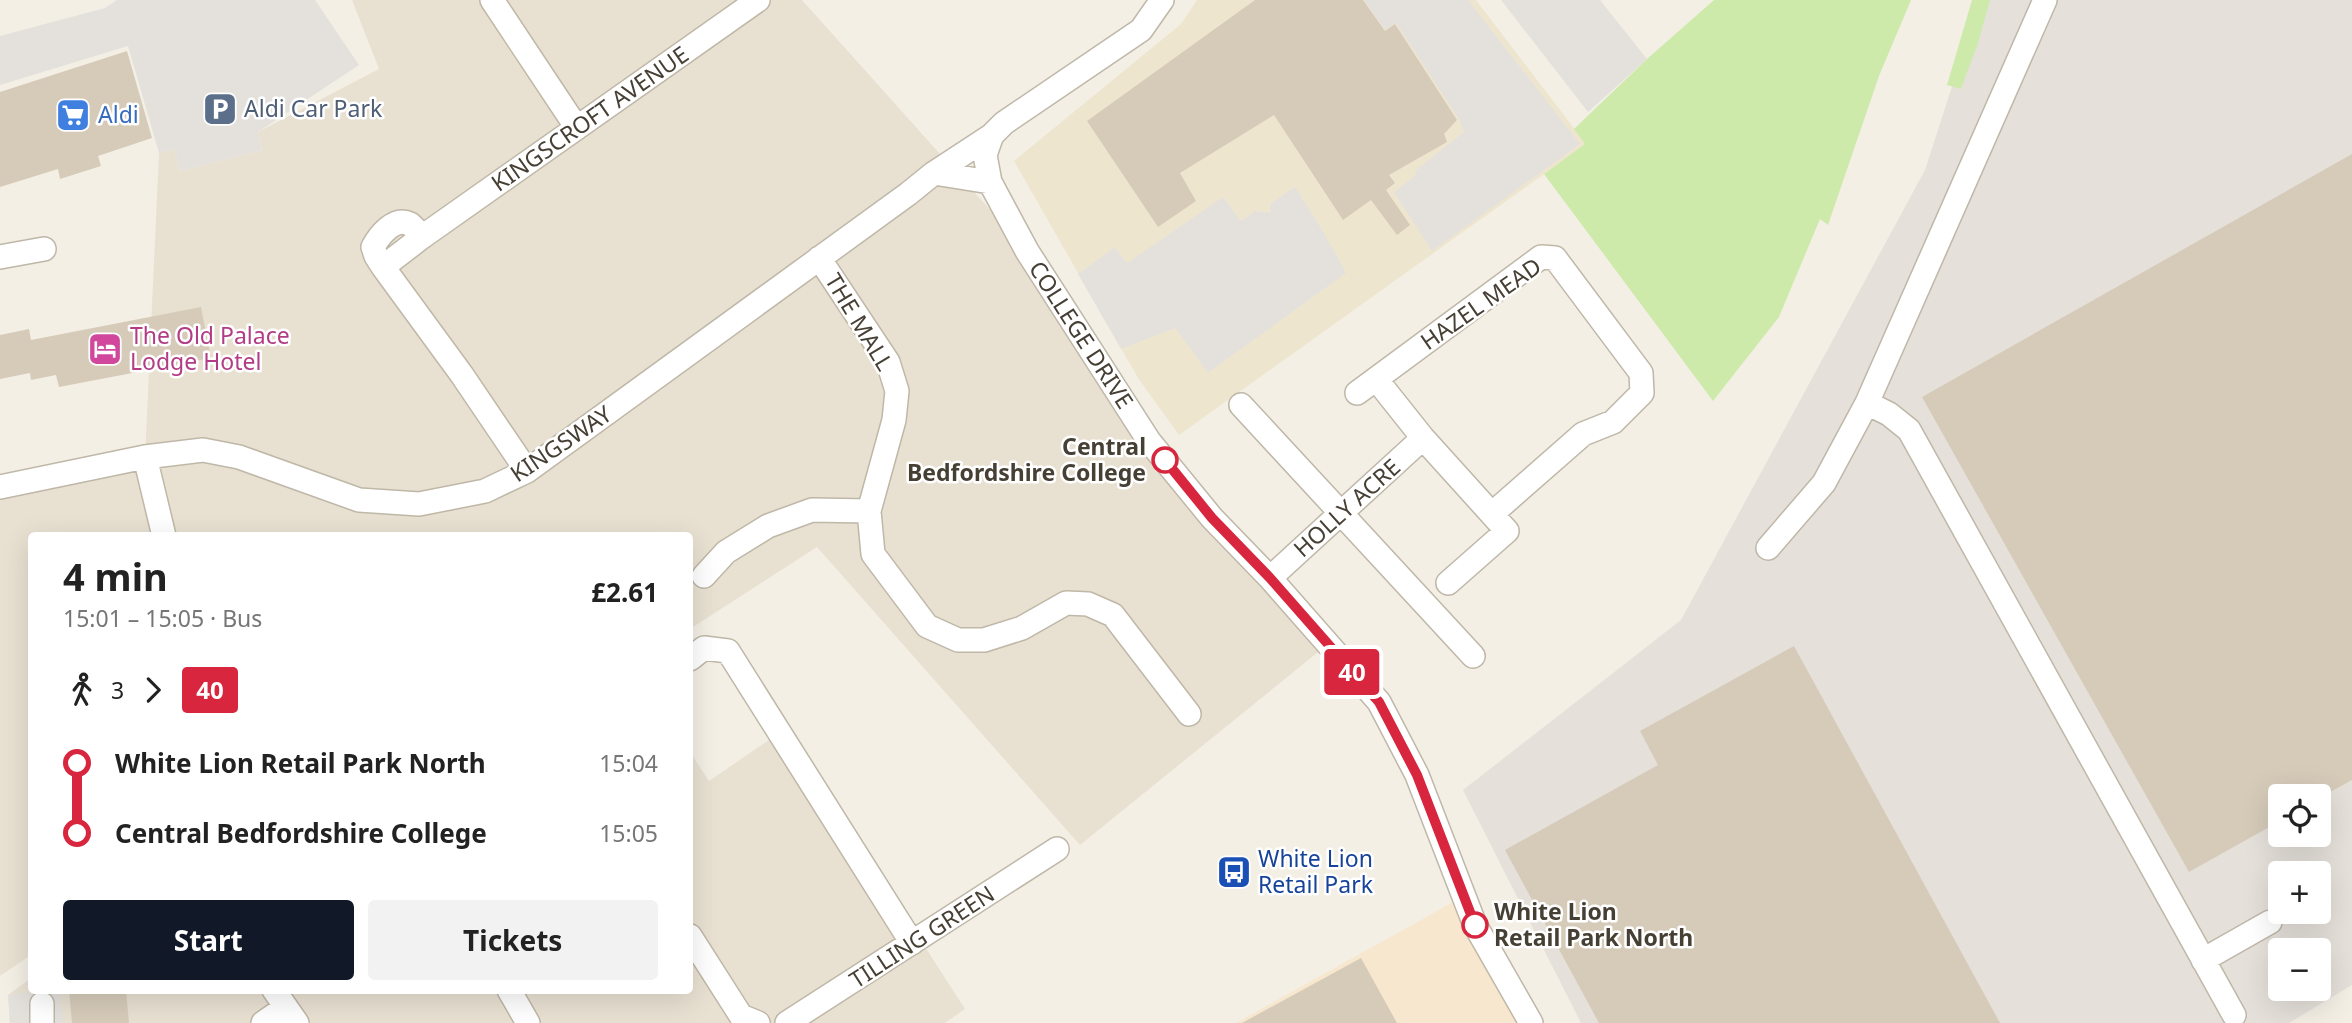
<!DOCTYPE html>
<html lang="en">
<head>
<meta charset="utf-8">
<style>
  :root { --surface:#fff; --page:#f2f2f2; --text:#222; --muted:#767676; --accent:#111827 }
  body { margin:0; font-family:"Noto Sans",sans-serif; background:var(--page); color:var(--text); height:100vh; display:flex; flex-direction:column; font-size:26px; white-space:nowrap }
  * { box-sizing:border-box; margin:0 }
  p { font-size:23px; color:var(--muted) }
  .icon { flex:none; width:38px; height:38px; fill:none; stroke:currentColor; stroke-width:2; stroke-linecap:round; stroke-linejoin:round }
  .map { position:relative; flex:1; overflow:hidden }
  .drawer { position:absolute; left:28px; top:532px; width:665px; height:462px; display:flex; flex-direction:column; background:var(--surface); border-radius:7px; box-shadow:0 7px 28px #0002 }
  .drawer>* { flex:none }
  .badge { padding:0 14px; border-radius:5px; font-size:24px; line-height:46px }
  .controls { position:absolute; left:2268px; top:784px; display:grid; gap:14px }
  .controls a { display:grid; place-items:center; width:63px; height:63px; border-radius:7px; background:var(--surface); box-shadow:0 7px 28px #0002; font-size:35px }
  .map>.badge { position:absolute; translate:-50% -50%; box-shadow:0 0 0 4px #fff }
  .legs { display:flex; align-items:center; gap:10px; height:77px; padding:0 35px; font-size:23px }
  .legs p { margin-inline-start:auto }
  .summary { display:flex; align-items:center; justify-content:space-between; height:119px; padding:0 35px }
  h1 { font-size:38px; font-weight:700; line-height:52px }
  .action { display:flex; gap:14px; margin-top:auto; padding:14px 35px }
  .action a { flex:1; height:80px; border-radius:7px; background:var(--accent); color:#fff; font-size:28px; font-weight:700; line-height:80px; text-align:center }
  .action a+a { background:var(--page); color:var(--text) }
  ul { padding:0 35px; list-style:none }
  li { display:flex; align-items:center; gap:24px; height:70px; font-size:26px }
  li i { display:grid; place-items:center; width:10px; height:100%; margin:0 9px; background:currentColor }
  li i::after { content:''; width:18px; height:18px; margin:-9px; border:5px solid; border-radius:50%; background:var(--surface) }
  li p { margin-inline-start:auto }
  li:first-child i { background:linear-gradient(#0000 50%,currentColor 0) }
  li:last-child i { background:linear-gradient(currentColor 50%,#0000 0) }
  .map>svg:first-child { display:block }
  .residential { fill:#e8e1d2 }
  .commercial { fill:#f7e7ce }
  .industrial { fill:#e5e0da; fill-rule:evenodd }
  .education { fill:#eee5ce }
  .green { fill:#cdeaab }
  .parking { fill:#e4e1dd }
  .building { fill:#d6cbb9 }
  .lines { fill:none; stroke-linecap:round; stroke-linejoin:round }
  .minor-casing { stroke:#bfb7a7; stroke-width:26 }
  .minor { stroke:#fff; stroke-width:23 }
  .line-1-casing { stroke:#fff; stroke-width:16 }
  .line-1 { stroke:#d7263d; stroke-width:10 }
  .stop-1-dot { fill:#fff; stroke:#d7263d; stroke-width:3.5 }
  .labels { text-anchor:middle; stroke-width:5; stroke-linejoin:round; paint-order:stroke }
  .service-label { font-size:23px; fill:#4e5e75; stroke:#fff; text-anchor:start }
  .shop-label { font-size:23px; fill:#366cbe; stroke:#fff; text-anchor:start }
  .street-label { font-size:23px; fill:#463f34; stroke:#fff }
  .hotel-label { font-size:23px; fill:#b23c85; stroke:#fff; text-anchor:start }
  .stop-label { font-size:23px; font-weight:bold; fill:#463f34; stroke:#fff; text-anchor:end }
  .transit-label { font-size:23px; fill:#164399; stroke:#fff; text-anchor:start }
</style>
</head>
<body>
<div class="map">
<svg width="2352" height="1023" viewBox="0 0 2352 1023">
  <rect width="100%" height="100%" fill="#f3efe5"/>
  <!-- residential -->
  <path class="residential" d="M352 0H802L1027 251 1149 441 1328 644 1080 845 817 547 690 629V536H32L31 955 0 976V487L145 457 159 153 174 149 180 171 262 150 258 132 379 69Z
    M785 729 965 1009 945 1023H10L8 995 31 978 32 990H690V752L709 781Z"/>
  <!-- commercial -->
  <path class="commercial" d="M1455 901 1524 1023H1236Z"/>
  <!-- industrial -->
  <path class="industrial" d="M1980 0H2352V985L2289 1023H1581L1463 790 1681 620 1925 170ZM2280 796H2319V835H2280ZM2280 873H2319V912H2280ZM2280 950H2319V989H2280Z"/>
  <!-- education -->
  <path class="education" d="M1197 0H1476L1586 144 1179 435 1138 378 1014 161 1181 24Z"/>
  <!-- green -->
  <path class="green" d="M1714 0H1911L1879 76 1828 225 1820 219 1779 317 1713 401 1544 174 1585 144 1574 129 1647 59Z
    M1972 0H1990L1978 43 1961 89 1947 85Z"/>
  <!-- parking -->
  <path class="parking" d="M117 0H315L359 65 258 132 262 150 180 171 174 149 159 153 128 46 0 85V36L105 8Z
    M1364 0H1468L1580 144 1432 251 1394 192 1416 175 1415 171 1464 132 1459 119 1396 23 1385 30Z
    M1501 0H1600L1647 59 1588 112Z
    M1295 187 1324 233 1346 273 1208 373 1175 328 1121 349 1078 274 1115 247 1127 263 1223 197 1241 221 1255 211 1271 213 1270 204Z
    M37 991H60L63 1023H10L8 995Z"/>
  <!-- building -->
  <path class="building" d="M1255 0H1363L1385 31 1395 24 1457 120 1444 134 1447 142 1389 175 1395 183 1386 190 1410 225 1397 235 1371 200 1343 220 1274 115 1180 173 1196 201 1158 227 1087 121Z
    M127 51 152 138 98 156 101 166 60 179 58 169 0 187V92Z
    M2352 154V780L2323 796H2280V821L2189 872 1922 397Z
    M201 307 211 358 59 387 56 375 31 380 30 373 0 379V335L29 329 31 340Z
    M1794 646 2000 1023H1599L1505 850 1658 765 1640 731Z
    M1361 958 1397 1023H1242Z
    M69 990H126L129 1023H72Z"/>
  <g class="lines">
    <!-- minor casing -->
    <g class="minor-casing">
      <path id="minor" d="M492 0 577 128
        M1162 0 1141 30 1004 123 992 135 985 155 990 182 1027 251 1149 441 1212 518 1270 578 1379 702 1417 775 1475 925 1531 1023
        M934 173 990 182
        M0 257 44 249
        M819 258 888 362 897 391 894 420 869 511 873 554 927 626 958 640H984L1022 628 1066 603 1088 604 1113 615 1189 714
        M383 267 376 256 373 247C379 236 394 216 410 224 414 227 419 234 422 237
        M1376 379 1423 438 1507 531 1448 583
        M1357 393 1541 257 1555 258 1641 373 1642 393 1613 422 1583 434 1493 513
        M1867 403 1889 414 1909 430 2234 1015
        M1241 405 1473 656
        M145 457 164 536
        M527 471 462 375 383 267 422 237 758 0
        M0 487 145 457 203 450 239 457 359 500 419 504 485 491 527 471 908 194 934 173 992 135
        M1768 548 1824 483 1867 403 2045 0
        M704 576 726 552 768 526 812 510 869 511
        M1270 578 1423 438
        M690 659 704 648 728 651 912 943
        M690 936 741 1016 758 1023
        M2203 960 2270 922
        M274 990 297 1023
        M509 990 528 1023
        M42 1004V1023
        M263 1023 286 1007
        M787 1023 1057 849"/>
    </g>
    <!-- minor -->
    <use href="#minor" class="minor"/>
  </g>
  <g class="lines">
    <!-- line-1 casing -->
    <g class="line-1-casing">
      <path id="line-1" d="M1165 460 1212 518 1270 578 1379 702 1417 775 1475 925"/>
    </g>
    <!-- line-1 -->
    <use href="#line-1" class="line-1"/>
  </g>
  <!-- icons -->
  <defs>
    <g id="parking-square" transform="scale(1.75)"><rect x="-9" y="-9" width="18" height="18" rx="4" fill="#5c6f8a" stroke="#fff"/><path d="M-3.5-5.5H1a3.5 3.5 0 0 1 0 7H-1V5.5H-3.5ZM-1-3.4V-.6H.8a1.4 1.4 0 0 0 0-2.8Z" fill="#fff"/></g>
    <g id="supermarket-square" transform="scale(1.75)"><rect x="-9" y="-9" width="18" height="18" rx="4" fill="#3f7fe0" stroke="#fff"/><path d="M-6-5.5h2.5l.6 2H6L4.5 2H-2.5L-4.4-4H-6ZM-1.5 3.2a1.3 1.3 0 1 0 .1 0ZM3 3.2a1.3 1.3 0 1 0 .1 0Z" fill="#fff"/></g>
    <g id="hotel-square" transform="scale(1.75)"><rect x="-9" y="-9" width="18" height="18" rx="4" fill="#d1479c" stroke="#fff"/><path d="M-6-4.5h1.5V1H6V5H4.5V3h-9V5H-6ZM-4 0a1.8 1.8 0 1 1 3.6 0ZM.5 0V-2.5h3Q6-2.5 6 0Z" fill="#fff"/></g>
    <g id="bus-square" transform="scale(1.75)"><rect x="-9" y="-9" width="18" height="18" rx="4" fill="#1a4fb4" stroke="#fff"/><path d="M-5-6H5V4H4V6H2V4H-2V6H-4V4H-5ZM-3.5-4V0h7V-4ZM-3.5 1.2v1.5H-2V1.2ZM2 1.2v1.5H3.5V1.2Z" fill="#fff"/></g>
  </defs>
  <g fill-rule="evenodd">
    <use href="#parking-square" x="220" y="109"/>
    <use href="#supermarket-square" x="73" y="115"/>
    <use href="#hotel-square" x="105" y="349"/>
    <use href="#bus-square" x="1234" y="872"/>
  </g>
  <!-- markers -->
  <g class="stop-1-dot">
    <circle cx="1165" cy="460" r="12"/>
    <circle cx="1475" cy="925" r="12"/>
  </g>
  <g class="labels">
    <!-- service labels -->
    <g class="service-label">
      <text x="244" y="117">Aldi Car Park</text>
    </g>
    <!-- shop labels -->
    <g class="shop-label">
      <text x="98" y="123">Aldi</text>
    </g>
    <!-- street labels -->
    <g class="street-label">
      <text transform="translate(590 119) rotate(-35)" y="8">KINGSCROFT AVENUE</text>
      <text transform="translate(1481 304) rotate(-35)" y="8">HAZEL MEAD</text>
      <text transform="translate(859 322) rotate(59)" y="8">THE MALL</text>
      <text transform="translate(1081 335) rotate(57)" y="8">COLLEGE DRIVE</text>
      <text transform="translate(561 444) rotate(-34)" y="8">KINGSWAY</text>
      <text transform="translate(1347 508) rotate(-42)" y="8">HOLLY ACRE</text>
      <text transform="translate(922 937) rotate(-33)" y="8">TILLING GREEN</text>
    </g>
    <!-- hotel labels -->
    <g class="hotel-label">
      <text x="130" y="344">The Old Palace<tspan x="130" dy="26">Lodge Hotel</tspan></text>
    </g>
    <!-- stop labels -->
    <g class="stop-label">
      <text x="1146" y="455">Central<tspan x="1146" dy="26">Bedfordshire College</tspan></text>
      <text x="1494" y="920" text-anchor="start">White Lion<tspan x="1494" dy="26">Retail Park North</tspan></text>
    </g>
    <!-- transit labels -->
    <g class="transit-label">
      <text x="1258" y="867">White Lion<tspan x="1258" dy="26">Retail Park</tspan></text>
    </g>
  </g>
</svg>
<div class="controls">
<a><svg class="icon" aria-label="locate" viewBox="0 0 24 24"><circle cx="12" cy="12" r="6"/><path d="M12 2v4M12 18v4M2 12h4M18 12h4"/></svg></a>
<a>+</a>
<a>−</a>
</div>
<b class="badge" style="left:1352px;top:672px;background:#d7263d;color:#fff">40</b>
<section class="drawer">
<div class="summary"><div><h1>4 min</h1><p>15:01 – 15:05 · Bus</p></div><b>£2.61</b></div>
<div class="legs"><svg class="icon" aria-label="walk" viewBox="0 0 24 24"><circle cx="13" cy="4" r="2"/><path d="M13 8l-2 6 4 7M11 14l-3 7M7 12l3-4h3l4 4"/></svg>3<svg class="icon" aria-label="forward" viewBox="0 0 24 24"><path d="M9 5l7 7-7 7"/></svg><b class="badge" style="background:#d7263d;color:#fff">40</b></div>
<ul>
<li><i style="color:#d7263d"></i><b>White Lion Retail Park North</b><p>15:04</p></li>
<li><i style="color:#d7263d"></i><b>Central Bedfordshire College</b><p>15:05</p></li>
</ul>
<div class="action"><a>Start</a><a>Tickets</a></div>
</section>
</div>
</body>
</html>
